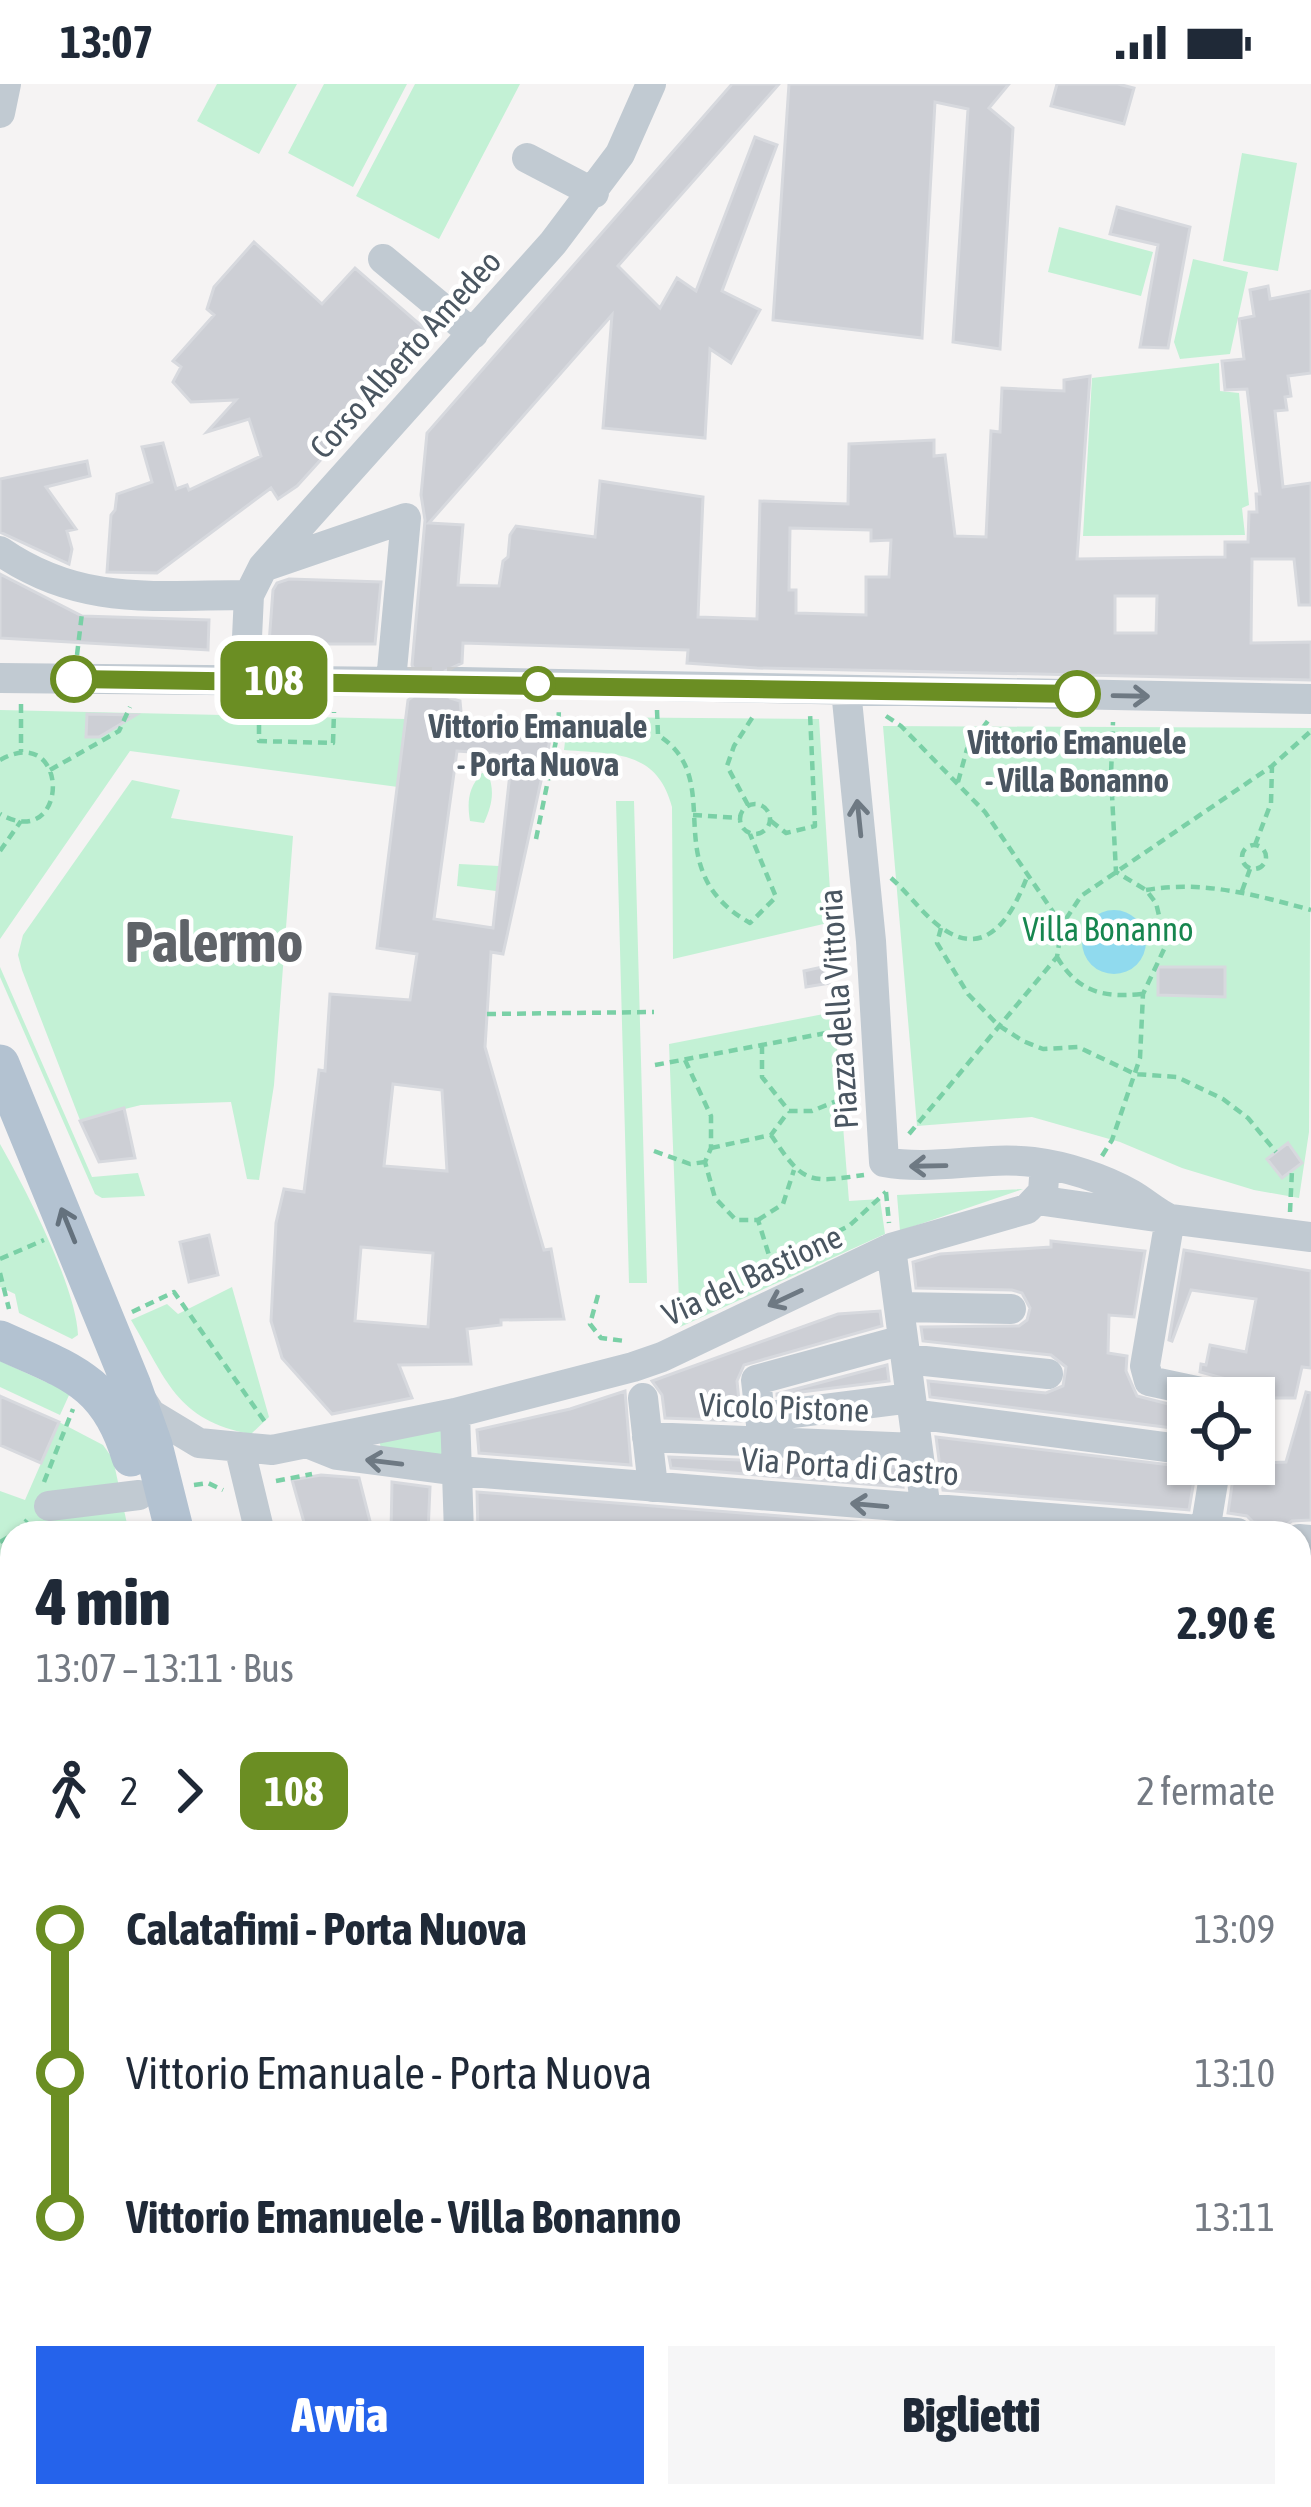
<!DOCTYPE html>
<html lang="it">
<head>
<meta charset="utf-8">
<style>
  :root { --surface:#fff; --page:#f6f6f7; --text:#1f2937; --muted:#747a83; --accent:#2563eb }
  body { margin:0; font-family:"Asap Condensed",sans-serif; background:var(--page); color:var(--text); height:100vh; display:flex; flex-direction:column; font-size:45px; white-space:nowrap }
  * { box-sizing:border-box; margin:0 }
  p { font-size:39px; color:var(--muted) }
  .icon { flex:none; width:66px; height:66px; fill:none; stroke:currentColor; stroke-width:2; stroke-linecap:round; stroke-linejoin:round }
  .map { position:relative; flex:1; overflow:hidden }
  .side { position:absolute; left:0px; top:1437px; width:1311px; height:987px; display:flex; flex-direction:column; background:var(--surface); border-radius:36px 36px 0 0; box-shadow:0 3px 9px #0004 }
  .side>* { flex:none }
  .badge { padding:0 24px; border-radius:18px; font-size:42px; line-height:78px }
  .fabs { position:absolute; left:1167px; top:1293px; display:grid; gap:24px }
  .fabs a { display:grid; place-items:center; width:108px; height:108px; border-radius:0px; background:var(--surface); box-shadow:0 3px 9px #0004; font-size:60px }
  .map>.badge { position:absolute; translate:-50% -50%; box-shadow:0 0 0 6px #fff }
  .legs { display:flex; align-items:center; gap:18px; height:132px; padding:0 36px; font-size:39px }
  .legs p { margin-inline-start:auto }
  .headline { display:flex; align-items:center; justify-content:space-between; height:204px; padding:0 36px }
  h1 { font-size:66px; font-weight:800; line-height:90px }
  .primary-button { display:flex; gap:24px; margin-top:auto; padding:24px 36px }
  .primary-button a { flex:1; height:138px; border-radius:0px; background:var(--accent); color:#fff; font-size:48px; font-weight:800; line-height:138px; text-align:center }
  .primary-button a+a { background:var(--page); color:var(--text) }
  ul { padding:0 36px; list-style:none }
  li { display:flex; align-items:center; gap:42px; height:144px; font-size:45px }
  li i { display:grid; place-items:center; width:18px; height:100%; margin:0 15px; background:currentColor }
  li i::after { content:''; width:30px; height:30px; margin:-15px; border:9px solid; border-radius:50%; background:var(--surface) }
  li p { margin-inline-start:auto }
  li:first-child i { background:linear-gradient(#0000 50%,currentColor 0) }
  li:last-child i { background:linear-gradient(currentColor 50%,#0000 0) }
  .status { display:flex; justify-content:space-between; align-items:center; height:84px; padding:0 60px; background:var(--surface); direction:ltr }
  .status svg { height:33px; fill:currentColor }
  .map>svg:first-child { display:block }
  .green { fill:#c3f1d5 }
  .water { fill:#90daee }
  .building { fill:#cdcfd5; stroke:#d7d9de; stroke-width:3; fill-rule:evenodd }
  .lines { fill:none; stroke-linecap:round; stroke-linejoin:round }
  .minor-tunnel { stroke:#caccce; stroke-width:30; stroke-dasharray:30 15; stroke-linecap:butt }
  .path { stroke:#7ad0a6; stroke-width:4.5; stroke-dasharray:9 6; stroke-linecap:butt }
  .minor { stroke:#c1cad2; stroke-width:30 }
  .major { stroke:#b3c2d1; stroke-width:39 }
  .oneway { stroke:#6e7983 }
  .oneway2 { stroke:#64717d }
  .line-1-casing { stroke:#fff; stroke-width:27 }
  .line-1 { stroke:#6b8e23; stroke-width:18 }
  .stop-1-dot { fill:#fff; stroke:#6b8e23; stroke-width:6 }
  .labels { text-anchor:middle; stroke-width:9; stroke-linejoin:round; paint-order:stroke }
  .street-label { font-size:33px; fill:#4a5661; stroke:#fff }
  .stop-label { font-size:33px; font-weight:bold; fill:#4a5661; stroke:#fff }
  .park-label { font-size:33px; fill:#17864f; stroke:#fff }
  .town-label { font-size:57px; font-weight:bold; fill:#5f6368; stroke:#fff }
</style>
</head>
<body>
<div class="status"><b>13:07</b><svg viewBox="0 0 49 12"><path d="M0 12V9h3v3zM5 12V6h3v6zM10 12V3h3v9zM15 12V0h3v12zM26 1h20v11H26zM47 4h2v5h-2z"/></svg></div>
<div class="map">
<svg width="1311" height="2423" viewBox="0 0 1311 2423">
  <rect width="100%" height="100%" fill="#f5f3f3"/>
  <!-- green -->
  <path class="green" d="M217 0H297L259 70 197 37Z
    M324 0H407L353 103 288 69Z
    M415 0H520L439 155 356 112Z
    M1242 69 1297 79 1278 187 1223 177Z
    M1059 143 1153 168 1141 212 1048 188Z
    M1193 175 1248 188 1230 270 1180 275 1174 258Z
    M1219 279 1220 307 1239 309 1249 421 1242 424 1245 451 1083 452 1092 294Z
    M0 626 406 635 398 703 130 667 0 855Z
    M568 633 819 635 832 838 673 875 672 723C657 666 614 670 564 666Z
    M883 642 1311 644 1309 1048 1299 1114 1254 1106 1182 1084 1120 1058 1032 1033 917 1042Z
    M482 689H488C495 708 492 721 484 739L470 737C467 718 468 704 482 689Z
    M132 696 180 706 171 734 293 752 274 1001 259 1096 247 1095 231 1018 141 1021 80 1036 22 886 18 871 23 851Z
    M616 717H634L647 1199H629Z
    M459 780 499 782 496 807 457 802Z
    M0 883 92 1093 138 1089 145 1112 102 1114 95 1110 0 893Z
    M834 928 849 1117 880 1115 885 1150 680 1243 669 960Z
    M0 1060C25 1104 76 1202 78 1251L72 1255 19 1229 15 1210 0 1203Z
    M1023 1105 900 1147 897 1111Z
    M232 1203 269 1333 251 1350C176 1337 166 1294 131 1236L167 1220 178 1230Z
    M0 1277 70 1309 60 1331 0 1303Z
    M59 1338 103 1361 113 1375 129 1449H12V1779L0 1776V1407L25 1416Z
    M442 1343 446 1375 381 1364 379 1356Z
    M1299 1942H1311L1310 2032 1299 1978Z"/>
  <!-- water -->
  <path class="water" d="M1082 858a32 32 0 1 1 64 0a32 32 0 1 1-64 0Z
    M0 1584 12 1585V1706L0 1703Z"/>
  <!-- building -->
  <path class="building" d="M732 0H779L618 182 660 224 677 194 696 207 755 53 777 61 722 207 760 226 731 279 710 265 705 354 603 344 612 231 429 439 463 441 458 501 499 502 503 477 508 473 510 451 516 442 595 453 600 397 703 413 698 533 757 535 760 417 848 420 849 360 934 356V372L945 371 955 452 986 453 991 347 1000 348 1002 304 1064 307V296L1090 292 1077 475 1225 473V458H1248L1249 428H1257L1256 410H1260L1247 305 1225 306 1222 277 1244 275 1239 235 1254 232 1250 206 1268 202 1270 215 1311 207V289L1288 292 1291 312 1285 313 1287 326 1275 327 1283 403 1311 399V521H1299L1294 475H1252L1251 559 1311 558V596L757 584 687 579 688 566 463 559 462 579 445 587 442 599 450 614 460 617 462 638 552 647 503 870 491 868 485 963 544 1166 551 1165 564 1235 501 1236V1241L467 1245 471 1280 399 1281 412 1314 332 1330 282 1274 271 1237 276 1139 284 1105 304 1108 319 986 325 987 330 910 410 916 417 870 377 864 408 616 418 609 421 599 412 581 425 436 421 411 427 349ZM790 444 871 446V457L891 456 889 493H866V531L796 529V506H789ZM1115 512H1157L1156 549H1115ZM457 667 512 671 493 844 434 835ZM393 1000 442 1006 447 1087 384 1082ZM361 1163 433 1169 428 1243 355 1237Z
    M789 0H1009L989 24 1013 44 1000 265 953 258 968 25 935 18 922 254 773 236Z
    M1057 0H1118L1134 4 1124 40 1051 22Z
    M1117 123 1190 143 1168 264 1140 263 1158 161 1110 150Z
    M254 158 322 220 355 184 433 252 297 402 278 415 271 404 157 489 107 488 111 431 115 426 117 410 152 398 142 363 163 359 176 405 187 401 189 406 261 372 249 335 207 348 236 316 191 318 173 298 181 283 173 277 214 231 207 225 214 203Z
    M87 377 90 392 46 403 76 445 67 447 72 465 69 480 0 448V395Z
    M0 490 82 532 209 536 208 566 0 554Z
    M289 495 381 498 375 560H269L273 506 277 499Z
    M87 630 136 631 99 653H86Z
    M822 883 828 887 830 899 806 903 804 887Z
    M1158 883H1225V913L1158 911Z
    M124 1024 135 1074 99 1078 80 1037Z
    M1288 1059 1302 1079 1282 1094 1267 1075Z
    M209 1151 218 1191 189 1198 180 1158Z
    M1051 1157 1145 1167 1134 1233 1109 1231 1108 1269 1127 1272 1126 1287 1137 1312 1188 1325V1346L930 1313 928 1297 1046 1309 1063 1302 1066 1283 1051 1271 923 1257 921 1243 1019 1242 1027 1236 1030 1224 1022 1209 1012 1206 916 1204 913 1178 940 1170 1051 1163Z
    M1184 1166 1311 1187V1284L1302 1283 1295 1314H1248L1241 1299 1200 1288 1201 1280 1206 1281 1210 1261 1246 1268 1256 1215 1191 1206 1172 1257 1169 1256Z
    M880 1227 882 1242 744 1281 737 1297 741 1337 665 1334 662 1311 652 1297 838 1230Z
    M887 1281 889 1297 777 1311V1310Z
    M625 1307 631 1381 479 1369 477 1346 570 1325Z
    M1306 1308 1311 1309V1436L1292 1437 1285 1442 1253 1438 1247 1432 1228 1429 1235 1380 1286 1378Z
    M0 1312 59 1338 41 1379 0 1361Z
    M936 1353 1196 1384 1189 1426 943 1406Z
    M669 1373 901 1383 903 1403 671 1384Z
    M321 1391 359 1394 373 1449H307L292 1396Z
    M392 1398 430 1403 428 1449H391Z
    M477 1408 906 1442 907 1449H478Z"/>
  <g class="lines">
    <!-- minor-tunnel -->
    <path class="minor-tunnel" d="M402 598H461"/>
    <!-- path -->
    <path class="path" d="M77 571 82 529
      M21 620V668
      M259 626V657L333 659 334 628
      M657 626 658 651C730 697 653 784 750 839L776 813 750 750
      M886 632 901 642 985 728 1062 841
      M0 676C71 636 70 770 0 730
      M50 686 119 647 130 623
      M958 698 967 665 990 634
      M740 735a15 15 0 1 1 30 0a15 15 0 1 1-30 0Z
      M748 721 727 682 734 662 754 631
      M693 731 740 734
      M771 737 786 749 815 742 810 629
      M536 755 558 647 559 624
      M1255 761 1271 719 1272 682
      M1242 773a12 12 0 1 1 24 0a12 12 0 1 1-24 0Z
      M0 767 21 737
      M891 794C908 809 921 828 939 842 986 878 1012 832 1027 793
      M1146 806C1203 796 1256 811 1311 826
      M1242 807 1250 785
      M941 844 937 859 968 910 998 941 1023 957 1043 965 1078 963 1135 990 1177 993 1223 1015 1248 1034 1276 1068
      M1057 873C1078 908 1103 914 1142 910
      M487 930 654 928
      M762 961V993L789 1027H812L854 1010
      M685 976 711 1032V1064L705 1078 715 1114 736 1136H758L772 1181
      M655 981 853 944
      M909 1050 1057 873 1062 841 1081 812 1272 682 1311 647
      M771 1051C804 1100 807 1099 864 1091
      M711 1064 771 1051 788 1028
      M654 1067 690 1080 705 1078
      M1102 1072 1112 1056 1140 974 1143 910 1166 861 1156 819 1146 806 1116 788 1111 691 1113 638
      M886 1108 889 1139
      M1290 1128 1292 1086
      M758 1136 783 1120 794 1086
      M0 1175 44 1156
      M0 1189 9 1225
      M598 1211 590 1240 601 1254 625 1257
      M694 1227 710 1210 849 1142 886 1108
      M132 1228 174 1208 265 1338
      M276 1397 312 1390
      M44 1398 73 1325
      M194 1401 208 1399 223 1406
      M15 1449 27 1436
      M0 1458 12 1451
      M0 1520 12 1517
      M0 1521 12 1526
      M0 1535 12 1543
      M0 1709 12 1711
      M0 1761 12 1763"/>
    <!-- minor -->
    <path class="minor" d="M0 29 6 0
      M527 74 594 109
      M383 175 473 250
      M0 467C81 523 156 511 249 511
      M266 482 406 434 391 597
      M0 594 402 598
      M245 596 249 511 263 483 553 159 620 70 651 0
      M461 598 1311 615
      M846 606 871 857 884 1078C934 1087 983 1072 1033 1078 1065 1082 1103 1094 1131 1110 1145 1118 1155 1128 1170 1135L1311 1153
      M1037 1116 1170 1135 1145 1282 1149 1297 1229 1314
      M891 1164 929 1449
      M899 1223 1011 1225
      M906 1275 1048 1290
      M643 1314 653 1403
      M141 1315 151 1330 199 1359 272 1366 455 1329 633 1283 662 1273 891 1164 1027 1125 1043 1108 1045 1080
      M455 1329 459 1449
      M913 1330 1188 1366
      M761 1333 911 1314
      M647 1353 917 1364
      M763 1358 756 1296 903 1256
      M312 1361 337 1371 458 1387 1237 1449
      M240 1366 260 1449
      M49 1422 139 1411
      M1205 1447 1216 1380
      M1299 1455 1311 1456
      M1299 1580 1311 1521
      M1299 1598 1311 1604
      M1299 1624 1311 1680
      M1299 1769 1311 1768
      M1299 1928H1311
      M0 1982 12 1977
      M1299 2052 1311 2050
      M1299 2267 1311 2268
      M1299 2380 1311 2383
      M0 2385 12 2384
      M59 2412 69 2423
      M172 2412 193 2413
      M269 2412V2423
      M340 2412 343 2423
      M383 2412 384 2423
      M774 2412 776 2423
      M865 2412 933 2423
      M645 2423 659 2412
      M975 2423 978 2412
      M1184 2423V2412"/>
    <!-- major -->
    <path class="major" d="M0 980 132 1302 153 1361 175 1449
      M0 1256C68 1287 108 1295 131 1373
      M0 2152 12 2136
      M0 2350 12 2349"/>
  </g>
  <!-- one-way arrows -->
  <defs><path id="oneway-shaft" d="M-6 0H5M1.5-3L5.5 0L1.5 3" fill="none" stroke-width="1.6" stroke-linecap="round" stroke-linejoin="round" transform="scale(3)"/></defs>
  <g class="oneway">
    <use href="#oneway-shaft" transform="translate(1131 612) rotate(1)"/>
    <use href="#oneway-shaft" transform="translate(859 734) rotate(-96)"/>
    <use href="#oneway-shaft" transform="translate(928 1082) rotate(179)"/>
    <use href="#oneway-shaft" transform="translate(785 1214) rotate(155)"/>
    <use href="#oneway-shaft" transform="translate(384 1378) rotate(-173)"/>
    <use href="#oneway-shaft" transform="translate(869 1421) rotate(-175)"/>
  </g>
  <use class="oneway2" href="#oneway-shaft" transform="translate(68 1141) rotate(-112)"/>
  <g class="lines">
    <!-- line-1 casing -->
    <g class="line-1-casing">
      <path id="line-1" d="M74 595 1077 610"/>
    </g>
    <!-- line-1 -->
    <use href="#line-1" class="line-1"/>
  </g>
  <!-- markers -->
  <g class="stop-1-dot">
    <circle cx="74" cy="595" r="21"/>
    <circle cx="538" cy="600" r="15"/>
    <circle cx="1077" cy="610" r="21"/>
  </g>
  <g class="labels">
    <!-- street labels -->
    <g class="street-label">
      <text transform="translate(405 270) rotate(-48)" y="12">Corso Alberto Amedeo</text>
      <text transform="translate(838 925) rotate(-94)" y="12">Piazza della Vittoria</text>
      <text transform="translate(752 1191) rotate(-25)" y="12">Via del Bastione</text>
      <text transform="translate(784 1323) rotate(2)" y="12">Vicolo Pistone</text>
      <text transform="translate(850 1382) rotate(4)" y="12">Via Porta di Castro</text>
    </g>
    <!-- stop labels -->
    <g class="stop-label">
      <text x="538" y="654">Vittorio Emanuale<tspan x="538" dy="38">- Porta Nuova</tspan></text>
      <text x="1077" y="670">Vittorio Emanuele<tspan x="1077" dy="38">- Villa Bonanno</tspan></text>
    </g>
    <!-- park labels -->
    <g class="park-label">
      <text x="1108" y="857">Villa Bonanno</text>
    </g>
    <!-- town labels -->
    <g class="town-label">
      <text x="214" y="878">Palermo</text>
    </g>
  </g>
</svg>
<div class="fabs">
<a><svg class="icon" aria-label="locate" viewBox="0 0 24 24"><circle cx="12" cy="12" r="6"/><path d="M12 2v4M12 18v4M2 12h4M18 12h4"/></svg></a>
</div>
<b class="badge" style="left:274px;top:596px;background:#6b8e23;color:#fff">108</b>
<section class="side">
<div class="headline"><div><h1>4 min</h1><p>13:07 – 13:11 · Bus</p></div><b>2.90 €</b></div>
<div class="legs"><svg class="icon" aria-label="walk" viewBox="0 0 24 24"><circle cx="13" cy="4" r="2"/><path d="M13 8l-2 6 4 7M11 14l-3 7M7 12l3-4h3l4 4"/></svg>2<svg class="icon" aria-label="forward" viewBox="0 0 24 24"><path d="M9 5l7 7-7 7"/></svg><b class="badge" style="background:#6b8e23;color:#fff">108</b><p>2 fermate</p></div>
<ul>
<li><i style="color:#6b8e23"></i><b>Calatafimi - Porta Nuova</b><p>13:09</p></li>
<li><i style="color:#6b8e23"></i><span>Vittorio Emanuale - Porta Nuova</span><p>13:10</p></li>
<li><i style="color:#6b8e23"></i><b>Vittorio Emanuele - Villa Bonanno</b><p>13:11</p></li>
</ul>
<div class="primary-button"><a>Avvia</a><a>Biglietti</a></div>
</section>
</div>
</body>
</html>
